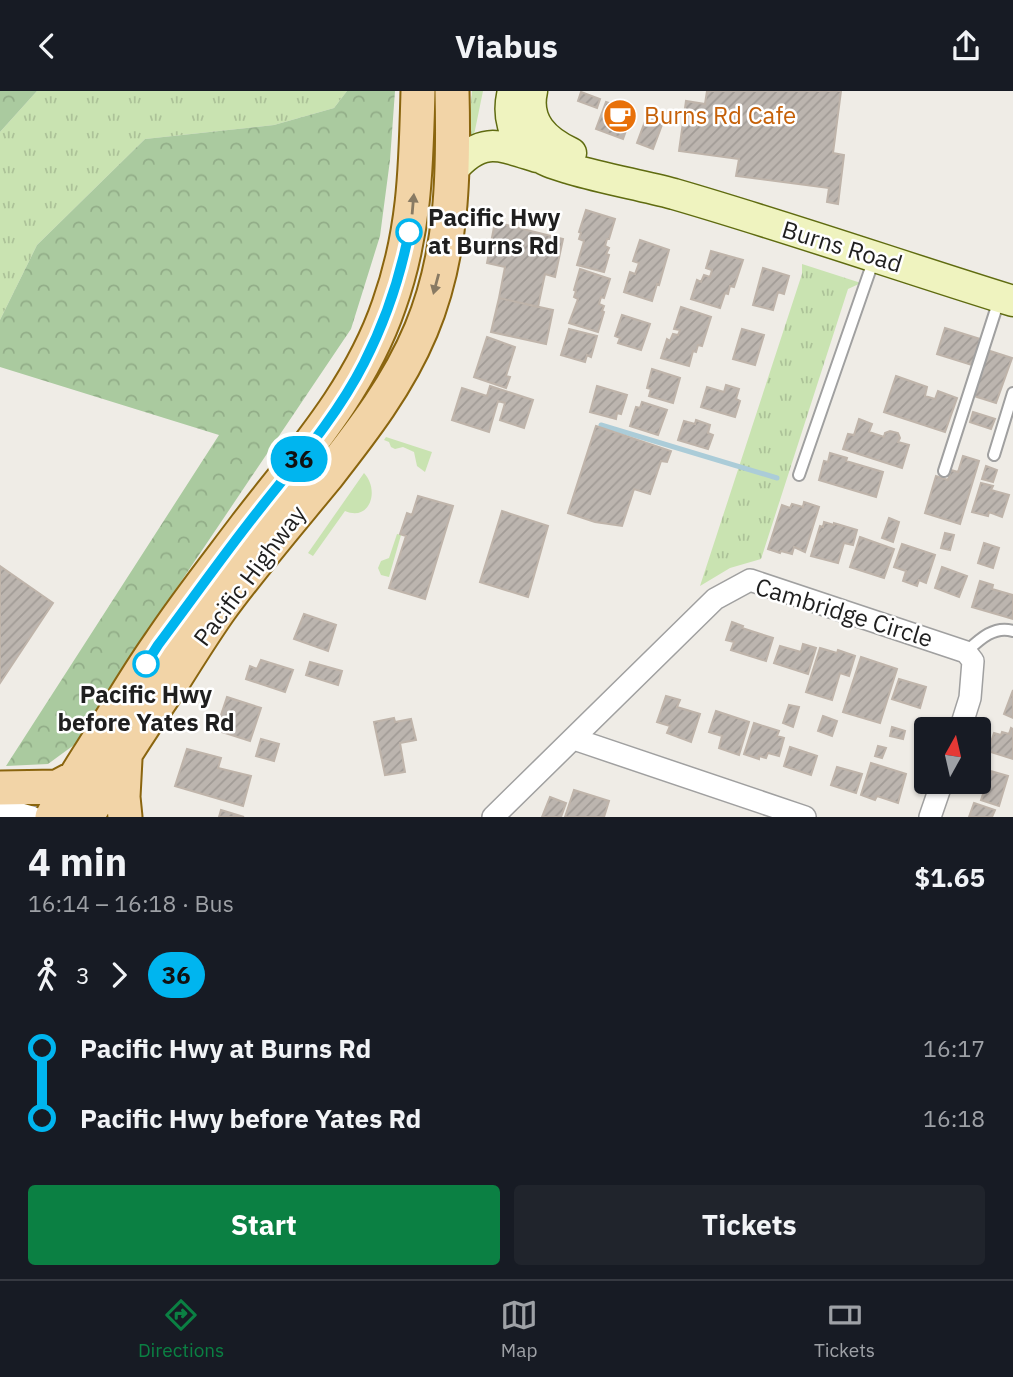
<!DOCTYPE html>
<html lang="en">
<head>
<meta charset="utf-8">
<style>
  :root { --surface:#171b24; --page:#20242c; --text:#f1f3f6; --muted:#9ea1a6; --line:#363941; --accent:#0b8043 }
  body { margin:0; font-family:"IBM Plex Sans",sans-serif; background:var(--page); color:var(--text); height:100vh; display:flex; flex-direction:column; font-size:26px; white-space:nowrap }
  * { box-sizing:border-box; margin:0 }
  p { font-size:23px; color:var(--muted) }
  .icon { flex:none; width:38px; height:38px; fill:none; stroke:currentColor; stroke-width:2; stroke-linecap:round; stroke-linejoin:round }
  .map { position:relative; height:726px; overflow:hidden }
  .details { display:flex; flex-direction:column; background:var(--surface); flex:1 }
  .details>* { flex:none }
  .badge { padding:0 14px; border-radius:23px; font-size:24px; line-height:46px }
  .needle { width:46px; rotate:8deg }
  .controls { position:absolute; left:914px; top:626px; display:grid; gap:14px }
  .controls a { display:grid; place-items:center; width:77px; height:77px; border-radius:7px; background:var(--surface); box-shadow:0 2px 5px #0004; font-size:35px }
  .map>.badge { position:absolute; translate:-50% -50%; box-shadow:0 0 0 4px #fff }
  .legs { display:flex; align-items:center; gap:10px; height:77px; padding:0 28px; font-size:23px }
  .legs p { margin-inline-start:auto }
  .overview { display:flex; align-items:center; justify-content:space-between; height:119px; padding:0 28px }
  h1 { font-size:38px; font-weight:700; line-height:52px }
  .button { display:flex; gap:14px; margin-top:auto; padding:14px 28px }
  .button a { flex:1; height:80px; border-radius:7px; background:var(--accent); color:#fff; font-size:28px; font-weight:700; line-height:80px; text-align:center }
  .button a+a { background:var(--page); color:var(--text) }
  ul { padding:0 28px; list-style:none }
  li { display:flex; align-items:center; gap:24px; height:70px; font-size:26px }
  li i { display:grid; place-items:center; width:10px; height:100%; margin:0 9px; background:currentColor }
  li i::after { content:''; width:18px; height:18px; margin:-9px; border:5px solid; border-radius:50%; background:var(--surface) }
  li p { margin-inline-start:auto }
  li:first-child i { background:linear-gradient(#0000 50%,currentColor 0) }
  li:last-child i { background:linear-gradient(currentColor 50%,#0000 0) }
  header { display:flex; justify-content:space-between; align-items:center; height:91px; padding:0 28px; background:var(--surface); font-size:32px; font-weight:700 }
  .tab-bar { display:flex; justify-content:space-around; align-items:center; height:98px; border-top:2px solid var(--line); background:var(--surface); font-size:19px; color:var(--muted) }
  .tab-bar a { display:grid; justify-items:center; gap:4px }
  .tab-bar .current { color:var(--accent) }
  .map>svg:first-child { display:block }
  .grass { fill:url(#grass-tufts) }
  .forest { fill:url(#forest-crowns) }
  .garden { fill:#c9e3b1 }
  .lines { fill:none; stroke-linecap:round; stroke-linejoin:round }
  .stream { stroke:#abccd8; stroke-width:5 }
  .building { fill:url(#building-hatch); stroke:#bfb4aa; stroke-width:2 }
  .lane-casing { stroke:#a0a0a0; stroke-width:14 }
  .street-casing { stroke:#a0a0a0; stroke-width:24 }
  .secondary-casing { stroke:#5f6b10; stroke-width:33 }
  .primary-casing { stroke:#8a650f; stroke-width:37 }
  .lane { stroke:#fff; stroke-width:10 }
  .street { stroke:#fff; stroke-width:21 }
  .secondary { stroke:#eff3bf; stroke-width:30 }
  .primary { stroke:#f2d4a7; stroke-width:33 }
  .oneway { fill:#887a63 }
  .line-1-casing { stroke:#fff; stroke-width:16 }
  .line-1 { stroke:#00b5ef; stroke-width:10 }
  .stop-1-dot { fill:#fff; stroke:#00b5ef; stroke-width:3.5 }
  .labels { text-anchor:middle; stroke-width:5; stroke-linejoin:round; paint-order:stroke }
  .food-label { font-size:24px; fill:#c56008; stroke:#fff; text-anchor:start }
  .stop-label { font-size:24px; font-weight:bold; fill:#1f1f1f; stroke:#fff; text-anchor:start }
  .street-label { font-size:24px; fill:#1f1f1f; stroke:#fff }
</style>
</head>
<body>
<header><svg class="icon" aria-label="back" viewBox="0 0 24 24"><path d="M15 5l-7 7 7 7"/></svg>Viabus<svg class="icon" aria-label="share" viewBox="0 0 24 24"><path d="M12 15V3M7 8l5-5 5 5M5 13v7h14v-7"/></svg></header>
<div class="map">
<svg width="1013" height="726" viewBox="0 0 1013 726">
  <defs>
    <pattern id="grass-tufts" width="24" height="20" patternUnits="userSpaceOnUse" patternTransform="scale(1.75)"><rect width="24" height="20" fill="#c9e3b1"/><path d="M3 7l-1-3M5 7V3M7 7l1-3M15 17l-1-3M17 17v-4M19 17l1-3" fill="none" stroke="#acc298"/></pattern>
    <pattern id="forest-crowns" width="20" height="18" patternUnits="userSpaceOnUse" patternTransform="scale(1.75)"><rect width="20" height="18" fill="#aaca9f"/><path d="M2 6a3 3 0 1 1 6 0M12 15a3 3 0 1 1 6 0" fill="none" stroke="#92ad88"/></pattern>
    <pattern id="building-hatch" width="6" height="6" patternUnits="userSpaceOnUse" patternTransform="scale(1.75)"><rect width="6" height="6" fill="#bcb5af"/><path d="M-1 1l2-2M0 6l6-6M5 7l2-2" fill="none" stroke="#a19b96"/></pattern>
  </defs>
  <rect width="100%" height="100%" fill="#efece6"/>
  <!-- grass -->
  <path class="grass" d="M37 0H347L334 17 274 34 145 48 37 154 0 229V41Z
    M472 0H483L474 44 468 46Z
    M802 173 861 192 848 198 761 468 730 477 700 495 802 183Z"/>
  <!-- forest -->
  <path class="forest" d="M0 0H37L0 41Z
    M347 0H395L390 69 380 145 351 238 147 541 78 651 48 673 6 675 219 344 0 276V229L37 154 145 48 274 34 334 17Z"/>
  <!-- garden -->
  <path class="garden" d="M386 346 432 361 425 381 417 375 414 361 403 356 395 358 391 356 389 351 384 349Z
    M364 382C380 399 370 431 345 420L313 465 308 462Z
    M397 443 401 444 389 486 381 484 378 477 381 470 389 467Z"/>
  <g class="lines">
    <!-- stream -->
    <path class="stream" d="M601 334 777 387"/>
  </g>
  <!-- building -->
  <path class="building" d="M707 0H841L833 62 844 64 838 113 827 111 829 97 736 85 739 68 679 60 686 10 705 13Z
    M581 1 600 8 597 17 578 10Z
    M606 11 633 20 623 48 596 38Z
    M647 25 663 31 653 58 637 52Z
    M586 119 615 128 609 148H607L605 155 609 157 606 163 609 164 604 181 577 174 584 150 579 148 581 142 579 141Z
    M495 131 563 148 555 186 545 183 538 216 499 207 505 176 487 172Z
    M640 149 669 159 659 194 657 193 652 210 624 201 630 181 635 183 639 172 633 170Z
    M711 160 743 169 734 196 730 195 728 203 725 202 720 217 691 208 697 189 701 191 704 184 710 186 712 179 706 177Z
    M763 177 789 185 784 203 778 201 773 219 753 214Z
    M580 178 610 188 604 207 601 206 599 213 604 215 602 220 604 221 598 241 569 232 578 208 574 206 576 200 574 199Z
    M499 207 553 219 546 253 491 241Z
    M681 216 711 226 702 255 698 254 696 261 693 260 689 275 661 267 667 248 670 250 673 243 678 244 680 239 674 238Z
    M622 224 650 233 641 259 618 252 620 247 615 245Z
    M945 237 980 248 972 274 937 263Z
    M569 238 597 245 591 266 587 264 585 271 561 264Z
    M742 238 764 244 755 274 733 268Z
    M487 246 515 256 506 285 510 286 506 297 474 286Z
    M987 259 1012 267 996 312 971 304Z
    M652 278 680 287 673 312 649 305 651 298 647 297Z
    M896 285 927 296 925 305 935 308 938 300 957 307 945 341 884 321Z
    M726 294 739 298 736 308 740 310 735 326 701 316 707 296 724 301Z
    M490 295 533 309 524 337 500 329 505 312 498 310 489 341 452 329 462 297 487 305Z
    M597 295 627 304 621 323 617 322 616 328 590 321Z
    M642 311 667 319 658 344 630 335 636 316 640 317Z
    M973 321 995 328 991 338 970 331Z
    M859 328 872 333 869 341 884 346 885 342 890 340 898 342 900 347 898 351 909 354 902 377 843 358 848 343 854 344Z
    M696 329 710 334 708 342 713 344 708 358 678 349 684 330 695 333Z
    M596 335 671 360 667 371 661 370 650 403 634 398 622 435 595 431 568 422Z
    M830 362 847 367 846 370 883 381 876 406 819 389 824 370 828 371Z
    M963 365 979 370 960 433 925 422 936 385 948 389 951 379 958 381Z
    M986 375 997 379 993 391 982 388Z
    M981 392 993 395 991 399 1009 404 1002 426 989 421 988 425 972 421Z
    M418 405 453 415 425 508 389 497 406 445 400 443 407 422 412 424Z
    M804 411 819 416 805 461 794 456 792 463 781 460 780 462 768 458 782 414 790 417 792 413 803 416Z
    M502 420 548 435 528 506 480 491Z
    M889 427 899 431 893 451 882 447Z
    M824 431 834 434V432L857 439 853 454 844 452 838 472 811 465 820 435 823 436Z
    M945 442 954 444 950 459 941 457Z
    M860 446 894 458 884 487 850 476Z
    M984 452 999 457 993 477 978 472Z
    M902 453 935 464 926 492 919 489 917 495 903 490 906 480 894 476Z
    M0 475 53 512 0 592Z
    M942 476 967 485 959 506 935 497Z
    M980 490 993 494 992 498 1013 504V528L972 516Z
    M304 523 336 534 328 560 294 548Z
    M732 531 743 535 742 537 773 547 766 570 731 559 734 551 726 549Z
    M803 553 816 557 808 583 774 572 780 555 801 561Z
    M820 557 837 562 838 559 855 565 849 585 840 582 832 609 806 601Z
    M861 566 897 578 880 632 843 621Z
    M261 569 293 579 285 601 246 588 250 575 257 578Z
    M310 571 342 580 338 594 306 584Z
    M899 588 926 596 920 617 892 608Z
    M1013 599V627L1004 623Z
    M666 605 680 609 677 616 700 623 691 651 667 642 670 635 657 631Z
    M227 606 261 617 250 650 216 639Z
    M789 614 799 616 793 636 783 632Z
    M716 620 749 631 739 664 719 657 722 645 709 641Z
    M823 625 837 630 832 645 818 640Z
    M394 627 395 631 411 628 416 649 400 652 405 681 385 684 374 631Z
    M754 632 779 640 777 645 784 647 779 665 768 662 766 667 759 665V668L744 663Z
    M892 636 905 640 903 648 890 645Z
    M1011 637 1013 638V668L988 660 994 642 1001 644 1002 641 1009 643Z
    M261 648 279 653 274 670 256 665Z
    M878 655 886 657 882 667 875 665Z
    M790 656 817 665 811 684 784 675Z
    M187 658 221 667 218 677 251 685 243 715 175 695Z
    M871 672 906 683 898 712 877 705 875 709 861 704Z
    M837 676 862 683 856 702 831 694Z
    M987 679 1008 685 999 715 981 709 986 694 982 692Z
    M574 699 609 710 604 726H565Z
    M550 706 566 712 561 726H542Z
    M974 712 995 719 992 726H969Z
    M221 719 244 726H219Z"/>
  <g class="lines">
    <!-- lane casing -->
    <g class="lane-casing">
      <path id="lane" d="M994 364 1013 302
        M944 380 999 209
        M799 384 874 168
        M966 561C979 549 994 534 1013 540"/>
    </g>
    <!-- street casing -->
    <g class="street-casing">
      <path id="street" d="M574 648 805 726
        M0 717 32 726
        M493 726 715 508 750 489 966 561 973 570 970 607 960 639
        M930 726 942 691"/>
    </g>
    <!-- secondary casing -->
    <g class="secondary-casing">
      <path id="secondary" d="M513 0C507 23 512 47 532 61 543 70 558 74 571 78 605 88 640 94 674 103 788 136 900 175 1013 210
        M532 0C525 31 545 50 571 62
        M453 78C482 45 499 54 537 66"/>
    </g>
    <!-- primary casing -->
    <g class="primary-casing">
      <path id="primary" d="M125 668 123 706 125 726
        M0 697 57 696 76 686
        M52 726C68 696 87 668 104 640 122 611 139 582 158 555 185 514 216 475 246 435 300 365 360 299 389 214 415 141 416 76 418 0
        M87 726C113 680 142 636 172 592 187 568 202 544 218 521 252 474 290 430 327 385 363 339 398 294 421 239 453 163 454 81 452 0"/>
    </g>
    <!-- lane -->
    <use href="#lane" class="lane"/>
    <!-- street -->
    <use href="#street" class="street"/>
    <!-- secondary -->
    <use href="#secondary" class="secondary"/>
    <!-- primary -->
    <use href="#primary" class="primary"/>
  </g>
  <!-- one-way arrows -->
  <defs><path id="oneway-solid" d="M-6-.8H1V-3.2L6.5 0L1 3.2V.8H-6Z" transform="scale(1.75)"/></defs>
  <g class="oneway">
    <use href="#oneway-solid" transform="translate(413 113) rotate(-85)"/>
    <use href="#oneway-solid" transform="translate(436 193) rotate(105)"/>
  </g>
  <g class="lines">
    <!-- line-1 casing -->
    <g class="line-1-casing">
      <path id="line-1" d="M146 573 158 554C188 514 217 473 248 433 288 381 334 331 364 272 385 231 400 187 409 141"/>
    </g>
    <!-- line-1 -->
    <use href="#line-1" class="line-1"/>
  </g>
  <!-- icons -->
  <defs>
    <g id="cafe-disc" transform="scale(1.75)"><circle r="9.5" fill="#e8710a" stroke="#fff"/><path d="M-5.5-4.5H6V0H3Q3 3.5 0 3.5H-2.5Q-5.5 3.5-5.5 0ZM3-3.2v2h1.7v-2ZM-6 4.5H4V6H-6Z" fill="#fff"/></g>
  </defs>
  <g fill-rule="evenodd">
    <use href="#cafe-disc" x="620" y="25"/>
  </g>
  <!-- markers -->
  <g class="stop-1-dot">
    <circle cx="409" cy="141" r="12"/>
    <circle cx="146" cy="573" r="12"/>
  </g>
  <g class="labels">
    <!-- food labels -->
    <g class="food-label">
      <text x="644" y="33">Burns Rd Cafe</text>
    </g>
    <!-- stop labels -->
    <g class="stop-label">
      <text x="428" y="135">Pacific Hwy<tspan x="428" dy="28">at Burns Rd</tspan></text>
      <text x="146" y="612" text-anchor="middle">Pacific Hwy<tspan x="146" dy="28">before Yates Rd</tspan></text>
    </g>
    <!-- street labels -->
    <g class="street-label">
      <text transform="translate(842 156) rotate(17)" y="8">Burns Road</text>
      <text transform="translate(250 485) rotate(-53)" y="8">Pacific Highway</text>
      <text transform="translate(844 522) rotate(17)" y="8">Cambridge Circle</text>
    </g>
  </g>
</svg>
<div class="controls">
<a><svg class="needle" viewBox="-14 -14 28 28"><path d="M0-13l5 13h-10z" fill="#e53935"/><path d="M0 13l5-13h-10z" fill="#9ea1a6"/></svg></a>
</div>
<b class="badge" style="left:299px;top:368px;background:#00b5ef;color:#111">36</b>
</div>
<section class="details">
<div class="overview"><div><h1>4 min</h1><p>16:14 – 16:18 · Bus</p></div><b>$1.65</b></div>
<div class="legs"><svg class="icon" aria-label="walk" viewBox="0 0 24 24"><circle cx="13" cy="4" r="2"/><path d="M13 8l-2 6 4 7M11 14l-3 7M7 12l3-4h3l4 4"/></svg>3<svg class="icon" aria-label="forward" viewBox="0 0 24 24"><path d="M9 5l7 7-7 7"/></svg><b class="badge" style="background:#00b5ef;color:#111">36</b></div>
<ul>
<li><i style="color:#00b5ef"></i><b>Pacific Hwy at Burns Rd</b><p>16:17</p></li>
<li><i style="color:#00b5ef"></i><b>Pacific Hwy before Yates Rd</b><p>16:18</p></li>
</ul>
<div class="button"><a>Start</a><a>Tickets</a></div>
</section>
<nav class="tab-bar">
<a class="current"><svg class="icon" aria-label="directions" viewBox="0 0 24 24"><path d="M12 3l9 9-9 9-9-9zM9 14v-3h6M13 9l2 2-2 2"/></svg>Directions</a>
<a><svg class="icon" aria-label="map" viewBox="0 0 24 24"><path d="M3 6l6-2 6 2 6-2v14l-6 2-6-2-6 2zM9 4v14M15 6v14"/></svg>Map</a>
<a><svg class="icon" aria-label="tickets" viewBox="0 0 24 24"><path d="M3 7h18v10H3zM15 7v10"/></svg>Tickets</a>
</nav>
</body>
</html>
